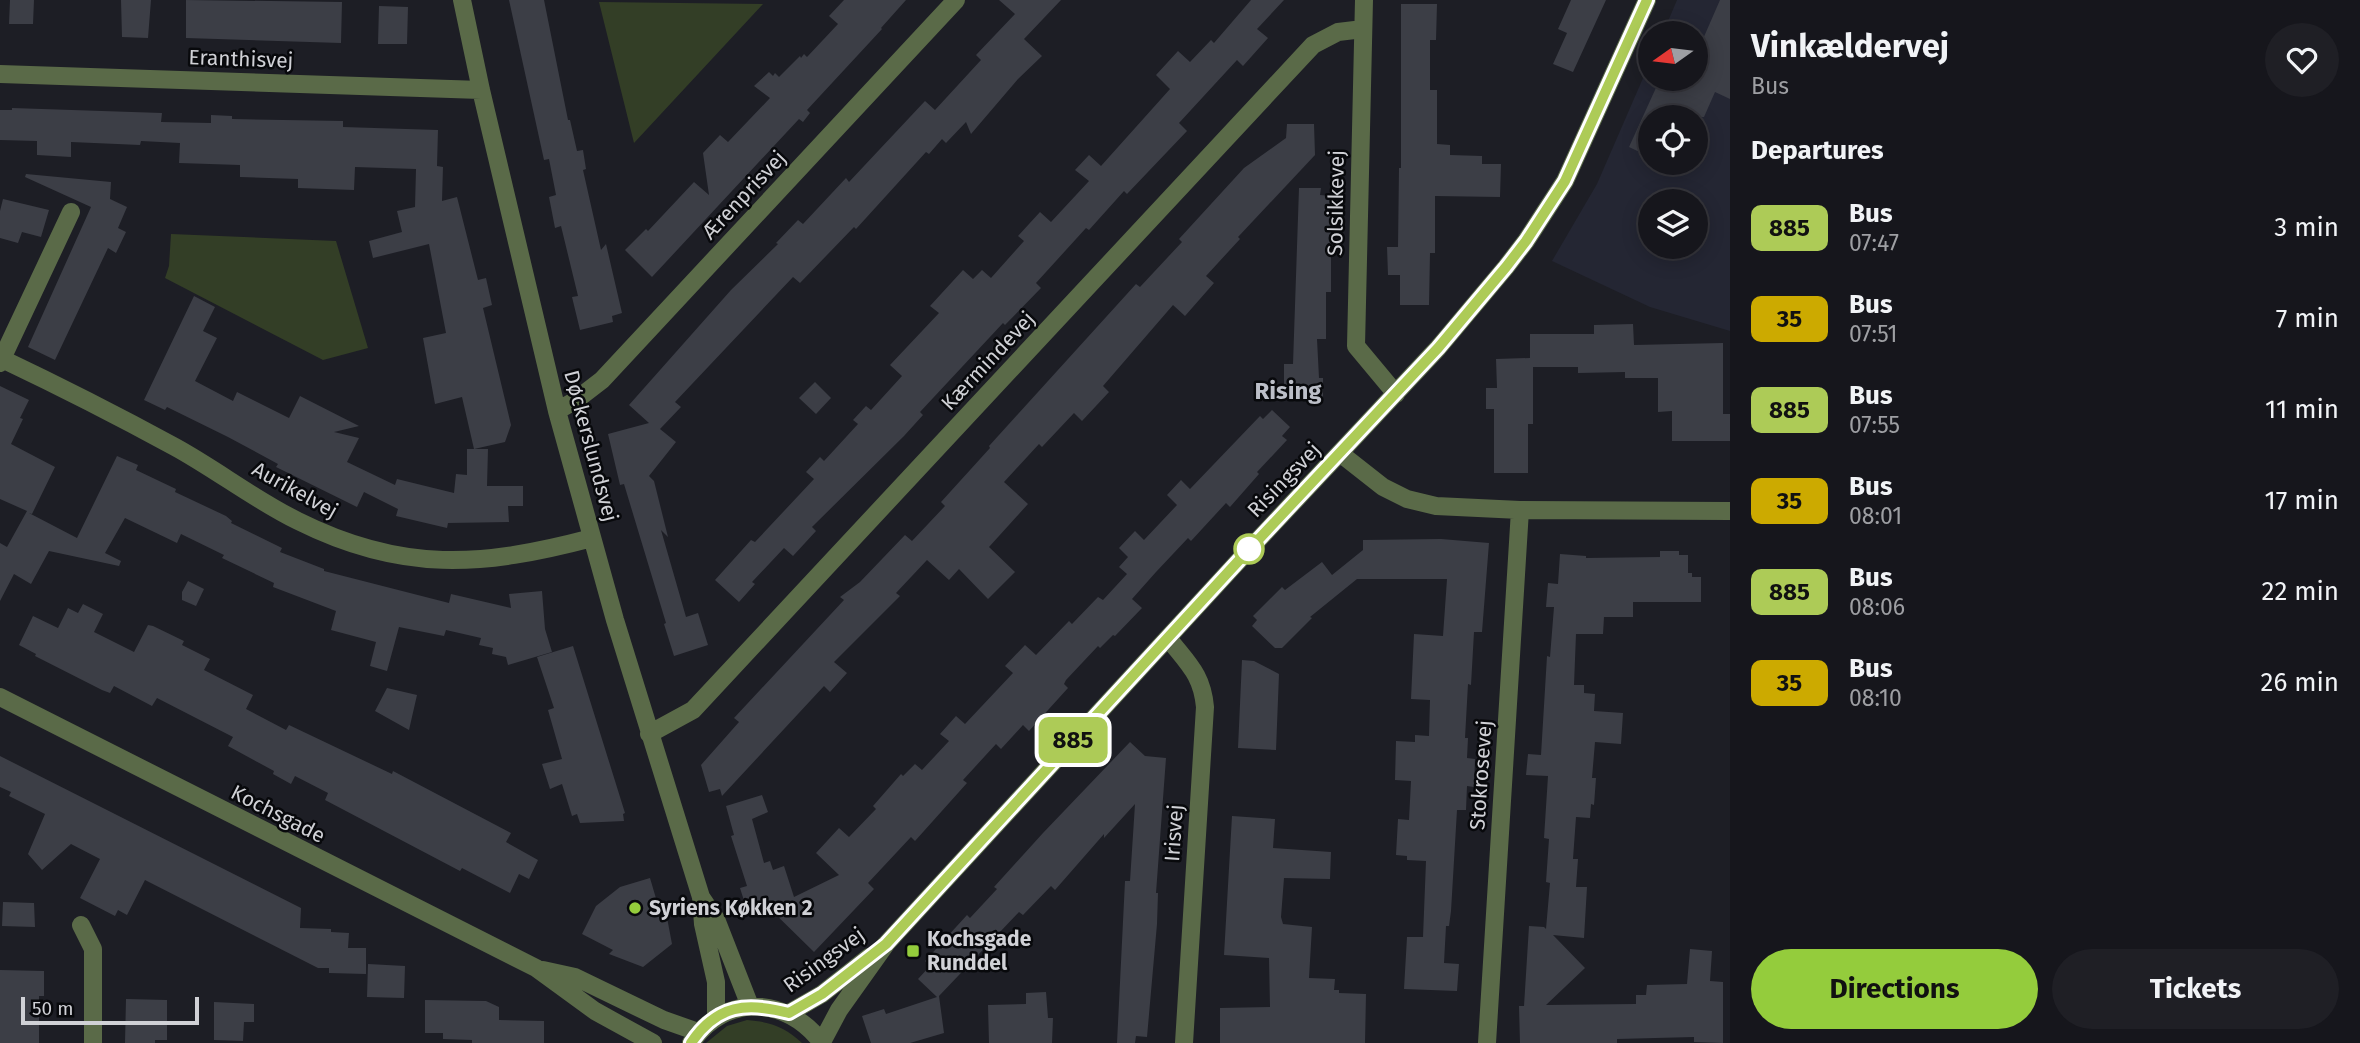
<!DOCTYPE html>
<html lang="en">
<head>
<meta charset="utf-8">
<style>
  :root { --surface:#16161c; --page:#1f1f25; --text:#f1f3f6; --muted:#9e9fa3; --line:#35353b; --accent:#94cc3c }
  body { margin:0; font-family:"Fira Sans",sans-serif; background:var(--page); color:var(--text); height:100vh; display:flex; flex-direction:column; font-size:26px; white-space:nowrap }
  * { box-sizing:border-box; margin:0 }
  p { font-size:23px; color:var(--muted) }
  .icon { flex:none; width:38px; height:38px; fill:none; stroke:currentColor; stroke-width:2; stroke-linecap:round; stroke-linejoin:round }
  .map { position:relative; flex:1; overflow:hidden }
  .sheet { display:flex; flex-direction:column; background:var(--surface); width:630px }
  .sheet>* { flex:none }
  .badge { padding:0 14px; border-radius:10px; font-size:24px; line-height:46px }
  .needle { width:46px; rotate:256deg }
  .tools { position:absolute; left:1638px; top:21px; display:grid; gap:14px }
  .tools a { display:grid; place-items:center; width:70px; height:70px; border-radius:50%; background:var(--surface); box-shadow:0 4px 18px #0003,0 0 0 2px var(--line); font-size:35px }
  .scale { position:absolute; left:21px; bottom:18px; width:178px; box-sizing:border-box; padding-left:7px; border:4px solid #d0d1d6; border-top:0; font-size:19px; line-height:24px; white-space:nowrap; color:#d0d1d6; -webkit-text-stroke:5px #08090c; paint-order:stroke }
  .map>.badge { position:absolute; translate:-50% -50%; box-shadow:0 0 0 4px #fff }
  h2 { padding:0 21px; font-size:26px; line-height:63px }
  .round { display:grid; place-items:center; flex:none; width:74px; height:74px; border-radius:37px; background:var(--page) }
  .headline { display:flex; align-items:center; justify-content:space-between; height:119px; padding:0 21px }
  h1 { font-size:33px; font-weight:700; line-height:52px }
  .button { display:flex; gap:14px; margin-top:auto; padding:14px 21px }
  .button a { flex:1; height:80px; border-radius:42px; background:var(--accent); color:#111; font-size:28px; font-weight:700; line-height:80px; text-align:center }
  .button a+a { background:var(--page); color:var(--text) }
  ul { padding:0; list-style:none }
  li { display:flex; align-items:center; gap:21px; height:91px; padding:0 21px }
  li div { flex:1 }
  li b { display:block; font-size:26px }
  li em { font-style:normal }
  li .badge { min-width:77px; font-weight:700; text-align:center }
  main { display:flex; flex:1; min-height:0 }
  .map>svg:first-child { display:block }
  .built { fill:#242633; fill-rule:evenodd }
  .green { fill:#333e26 }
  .building { fill:#3c3e46 }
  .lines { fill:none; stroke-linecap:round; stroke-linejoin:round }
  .minor { stroke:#5a6a48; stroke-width:18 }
  .line-casing { stroke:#fff; stroke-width:16 }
  .line { stroke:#adcb57; stroke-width:10 }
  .stop-dot { fill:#fff; stroke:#adcb57; stroke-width:3.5 }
  .poi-dot { fill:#94cc3c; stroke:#08090c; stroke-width:2.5 }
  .labels { text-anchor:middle; stroke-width:5; stroke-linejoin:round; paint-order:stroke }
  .street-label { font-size:21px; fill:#d0d1d6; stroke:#08090c }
  .poi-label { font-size:21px; font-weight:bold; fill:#d0d1d6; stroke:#08090c; text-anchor:start }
  .quarter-label { font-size:24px; font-weight:bold; fill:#bcbfc8; stroke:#08090c }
</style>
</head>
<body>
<main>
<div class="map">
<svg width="1730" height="1043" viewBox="0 0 1730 1043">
  <rect width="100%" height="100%" fill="#1d1e25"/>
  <!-- built -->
  <path class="built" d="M1677 0H1730V331L1650 307 1552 261 1597 184 1650 62V79H1696V33H1663ZM1650 117H1696V163H1650ZM1650 201H1696V247H1650Z"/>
  <!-- green -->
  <path class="green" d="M599 2 763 4 634 143Z
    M171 234 336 241 368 348 323 360 165 278 169 266Z
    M747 1020C771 1022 785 1027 802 1043H706L727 1026Z"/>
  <!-- building -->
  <path class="building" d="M10 0H34L33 24H9Z
    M121 0H151L148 38 122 37Z
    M186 0 342 2 341 43 186 38Z
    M509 0H544L568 120H570L577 151 583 150 586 169 583 170 601 250 606 244 622 313 612 316 613 322 580 330 572 297 578 296 561 226 555 228 549 197 556 195 549 159 544 160Z
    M844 0H906L881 28 882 29 807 110 810 113 803 122 799 119 652 277 625 250 646 229 648 231 694 182 709 195 703 153 720 135 728 142 770 98 754 86 769 72 773 76 775 73 779 77 800 56 801 58 804 54 807 57 838 24 829 16Z
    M999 0H1061L1024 39 1042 56 1018 79 971 134 966 122 946 143 942 139 929 154 926 152 856 229 854 227 800 283 793 277 675 402 681 407 660 429 676 442 649 476 654 481 668 537 661 530 686 617 698 613 708 645 674 656 664 624 666 623 624 484 620 485 608 434 649 423 629 405 731 290 778 244 776 243 798 220 803 224 846 178 849 182 925 101 935 110 981 60 976 55 1015 14Z
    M1251 0H1284L1257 29 1268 38 1243 66 1237 60 1179 123 1187 131 1127 194 1124 191 1089 230 1086 228 1036 283 1041 288 1005 325 1003 323 920 412 923 415 904 436 812 527 816 531 793 556 784 548 752 582 755 584 739 602 715 580 751 540 755 542 814 479 806 472 820 457 824 461 858 424 853 420 866 406 871 410 902 376 890 365 939 313 930 306 963 270 973 279 982 270 991 278 1024 241 1018 236 1040 212 1051 222 1089 181 1075 170 1089 155 1101 166 1170 89 1156 75 1178 51 1190 62 1211 40 1214 43Z
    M1571 0H1606L1573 72 1553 64 1567 33 1558 29Z
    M1720 0H1730V99L1715 92 1704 117H1650V157L1629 147 1660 79H1696V55Z
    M1401 4H1437L1436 40H1430V90H1437V144L1450 145V155L1482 156V164H1501L1500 197 1435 196V253H1430L1429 305H1400V275H1388L1387 247H1398L1399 168H1401Z
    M379 6 408 7 407 44H378Z
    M12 108 162 113 161 122 211 123V115L232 116V119L343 121V127L438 130 437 166 443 167 442 201 457 197 478 280 486 278 492 305 483 308 511 425 505 442 474 449 462 397 435 404 423 338 446 333 429 244 373 258 369 241 402 232 397 211 415 207 416 169 355 167 354 190 298 188V179L240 177V165L179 163 180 143 141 141 140 145 71 142V157L37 155V141L0 140V110H12Z
    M1287 124H1314L1315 155 1238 237 1240 239 1206 276 1214 283 1185 316 1173 305 1103 386 1109 392 1082 421 1074 413 1042 447 1039 444 1004 482 1028 504 989 547 1015 572 988 599 959 569 949 580 927 560 896 593 900 596 834 662 847 673 830 692 824 686 722 796 720 789 709 792 701 765 739 722 734 718 844 600 840 597 860 582 905 535 912 541 945 506 941 502 990 448 989 446 1136 284 1140 287 1182 242 1179 239 1244 168 1286 138Z
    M26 174 111 182 110 199 127 207 118 228 126 232 116 253 108 248 55 360 28 347 91 207 25 177Z
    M1299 188H1321L1320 195 1331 196V292H1326V339H1317L1319 378H1323V399H1284V364H1293Z
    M3 199 49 210 41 237 22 232 18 243 0 238V211Z
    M194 296 215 307 203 331 217 338 195 381 233 401 237 392 289 418 300 396 359 426 334 432 359 438 347 462 395 485 397 479 454 493 456 474 467 475V449H488L487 486H523V506H508L509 522 448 523 447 528 396 516 398 509 364 492 357 507 276 467 278 464 228 437 167 407 165 410 144 400Z
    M1633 324 1634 345 1723 343V414H1730V441H1672V411L1658 412V378H1625V372L1578 373V367H1533V424H1528V473H1494V409H1486V388H1497L1496 359 1530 358V334H1594V325Z
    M815 382 831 398 816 414 799 398Z
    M0 386 29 400 20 418 23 419 11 444 55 467 32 514 29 513 77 538 117 456 138 465 136 470 176 489 175 492 226 516 232 521 231 523 282 548 280 552 324 569V571L449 603 451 594 511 608 509 594 542 591 545 629 552 652 508 665 506 657 492 654 493 648 479 645 481 638 446 630 444 636 399 627 387 671 370 666 376 642 331 630 336 611 273 587 274 583 222 558 224 555 181 534 177 543 125 518 105 553 121 561 119 566 49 551 31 584 14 574 0 601V543L7 547 27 511 0 499Z
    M1272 410 1290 427 1282 436 1287 440 1257 472 1259 474 1230 507 1226 503 1191 541 1188 538 1156 572 1132 599 1142 608 1115 636 1113 635 1100 648 1098 646 1066 680 1064 684 1068 688 1029 731 1023 725 1001 749 996 744 963 780 967 783 915 841 911 837 868 883 874 889 814 952 763 902 746 907 740 888 747 886 731 836 734 835 726 806 762 795 768 812 752 819 764 863 770 861 773 870 784 866 794 897 839 875 816 853 839 828 849 837 876 809 873 806 901 774 903 776 915 764 922 770 949 741 940 734 956 716 965 724 1013 673 1005 666 1025 645 1036 655 1069 621 1072 624 1098 597 1103 600 1127 574 1119 567 1128 557 1119 548 1135 531 1144 540 1177 505 1167 495 1181 480 1190 489 1260 416 1263 419Z
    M1441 539 1489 543 1482 632H1474L1471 685 1468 684 1465 738H1468L1467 758 1475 759 1474 787 1467 786 1466 810H1457L1451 911 1449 926H1446L1444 963 1459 964 1457 991 1404 989 1407 937H1423L1426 861 1407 860V856L1396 855 1398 819 1409 820 1411 781 1395 780 1396 741 1415 742V735L1429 736 1430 700 1411 699 1414 634 1443 636 1447 579H1357L1310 617 1312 618 1282 648H1275L1252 626 1257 620 1253 616 1282 587 1285 590 1322 562 1332 575 1363 550V540Z
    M1660 551H1679V555H1688V573H1692V577H1701V602H1633V617H1604L1603 634H1576L1574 685H1584V693L1595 694 1594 711 1623 713 1621 744 1595 742 1592 778H1596L1594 805 1591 804 1590 818 1576 817 1573 859H1578L1576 887H1587L1584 938 1553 935 1585 968 1546 1005 1636 1004V995H1646L1647 985 1687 984 1690 949 1712 951 1710 981 1723 982V1043L1694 1042V1037L1617 1039V1043H1520L1519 1006H1524L1529 926 1544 927 1546 929 1550 883 1546 882 1549 839 1544 838 1548 776 1526 775 1528 754 1541 755 1547 656 1550 657 1554 607H1546L1548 583 1558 584 1560 554 1586 556V558L1660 557Z
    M188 581 204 589 196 606 182 600V592Z
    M83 604 103 614 94 632 134 652 148 625 153 626 184 641 182 645 210 659 204 670 253 695 246 709 286 730 289 725 392 774 393 771 511 833 506 842 538 860 529 879 519 874 510 893 462 868 460 871 325 800 328 793 295 776 291 784 273 774 274 771 228 746 233 737 157 698 152 706 114 686 110 693 102 690 35 656 36 654 19 645 33 616 58 628 68 608 78 613Z
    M573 646 625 813 623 814 624 821 580 823 577 814 572 816 562 784 550 789 542 764 562 759 548 710 554 708 537 657Z
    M1242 660 1254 661 1279 674 1276 750 1238 748Z
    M387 688 417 695 409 730 375 711Z
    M1130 742 1145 756 1166 758 1156 893H1158L1157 924 1147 1037 1136 1036 1135 1043H1117L1125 881H1130L1135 804 1104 838V834L1055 890 1051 886 1023 915 1019 912 939 996 944 1033 910 1043H871L862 1016 884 1009 886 1014 937 997 918 979 930 966 925 961 967 915 970 918 997 889 994 887 1043 833Z
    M0 756 301 908 300 928 331 929V932L349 933 348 948H366V974L329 973V968H318L145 880 127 915 118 910 115 916 80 898 100 859 71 844 42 870 28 854 45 814 9 796 11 792 0 787Z
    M1232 816 1275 819 1273 848 1331 852 1330 879 1284 878 1281 917 1283 924 1312 927 1309 978 1335 979 1334 990H1339V993L1366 994 1365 1043H1220V1008L1270 1007 1269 958 1224 955Z
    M650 878 660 912 665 907 672 944 643 967 609 954 613 950 582 934 596 906 620 887Z
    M3 902 34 903 35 927 2 926Z
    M368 964 405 966 404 998 367 997Z
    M0 970 44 971V996H39V1043H0Z
    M1046 992 1048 1018H1053L1052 1043H989L988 1005 1026 1004V993Z
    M126 999 167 1000V1040H155V1043H125Z
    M425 1000 486 1001 499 1007V1020L544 1021V1043H472V1040L443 1039V1033H425Z
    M214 1002 254 1004V1022H244L243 1041 214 1040Z"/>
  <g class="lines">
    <!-- minor -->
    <path class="minor" d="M462 0 481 90 557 411 615 620 701 897 703 924 716 982V1017
      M1364 0 1356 346 1396 394
      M0 74 481 90
      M0 358C59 386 118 416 175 447 217 470 255 500 298 521 402 573 482 567 592 538
      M0 363 71 212
      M557 411 576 400 602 380 956 0
      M1341 454 1383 487 1407 499 1436 506 1520 510 1730 511
      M1168 638C1188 664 1202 674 1205 707L1184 1043
      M0 697 536 968 595 1011 653 1043
      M649 734 693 710 1313 45 1338 32 1363 29
      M701 897 716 919 750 1006
      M81 925 93 949V1043
      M543 970 575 977 664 1020 698 1032
      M789 1013 822 994 869 957
      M822 1042 839 1010 886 944 1243 556 1438 348 1506 267 1526 241 1565 181 1647 0
      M691 1043C725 993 787 996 822 1043
      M1487 1043 1520 510"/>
  </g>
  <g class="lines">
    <!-- line casing -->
    <g class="line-casing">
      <path id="line" d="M691 1043C717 1004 747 1002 789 1013L822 994 886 944 1243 556 1438 348 1506 267 1526 241 1565 181 1647 0"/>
    </g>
    <!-- line -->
    <use href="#line" class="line"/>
  </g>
  <!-- markers -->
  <circle class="stop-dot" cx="1249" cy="549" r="14"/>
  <g class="poi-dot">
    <circle cx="635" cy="908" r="7"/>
    <rect x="906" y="944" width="14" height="14" rx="3.5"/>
  </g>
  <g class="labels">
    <!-- street labels -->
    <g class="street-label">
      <text transform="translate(241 59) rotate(2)" y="7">Eranthisvej</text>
      <text transform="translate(744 195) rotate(-47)" y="7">Ærenprisvej</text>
      <text transform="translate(1336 203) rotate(-89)" y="7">Solsikkevej</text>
      <text transform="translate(988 361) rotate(-47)" y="7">Kærmindevej</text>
      <text transform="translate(591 446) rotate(75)" y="7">Døckerslundsvej</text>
      <text transform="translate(1284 480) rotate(-46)" y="7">Risingsvej</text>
      <text transform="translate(295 490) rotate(29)" y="7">Aurikelvej</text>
      <text transform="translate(1481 775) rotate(-86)" y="7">Stokrosevej</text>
      <text transform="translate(278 814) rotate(27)" y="7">Kochsgade</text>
      <text transform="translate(1174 833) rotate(-86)" y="7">Irisvej</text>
      <text transform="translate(824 960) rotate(-36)" y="7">Risingsvej</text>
    </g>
    <!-- poi labels -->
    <g class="poi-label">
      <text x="649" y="915">Syriens Køkken 2</text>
      <text x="927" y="946">Kochsgade<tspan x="927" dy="24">Runddel</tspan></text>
    </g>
    <!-- quarter labels -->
    <g class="quarter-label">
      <text x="1288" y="399">Rising</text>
    </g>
  </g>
</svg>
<div class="tools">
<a><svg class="needle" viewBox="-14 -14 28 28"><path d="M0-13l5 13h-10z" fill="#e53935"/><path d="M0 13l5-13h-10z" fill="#9e9fa3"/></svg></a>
<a><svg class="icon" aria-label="locate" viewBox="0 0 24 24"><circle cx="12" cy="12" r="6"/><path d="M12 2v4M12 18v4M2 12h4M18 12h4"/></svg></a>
<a><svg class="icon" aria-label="layers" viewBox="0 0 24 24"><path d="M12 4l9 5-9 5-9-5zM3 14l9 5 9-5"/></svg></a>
</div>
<div class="scale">50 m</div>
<b class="badge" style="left:1073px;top:740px;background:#adcb57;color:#111">885</b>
</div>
<section class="sheet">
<div class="headline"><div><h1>Vinkældervej</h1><p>Bus</p></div><a class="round"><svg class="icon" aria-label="heart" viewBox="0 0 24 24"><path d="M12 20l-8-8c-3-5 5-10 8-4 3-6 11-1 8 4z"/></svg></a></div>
<h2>Departures</h2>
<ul>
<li><span class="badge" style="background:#adcb57;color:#111">885</span><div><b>Bus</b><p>07:47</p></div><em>3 min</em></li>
<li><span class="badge" style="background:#ca0;color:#111">35</span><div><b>Bus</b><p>07:51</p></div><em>7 min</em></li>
<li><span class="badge" style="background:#adcb57;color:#111">885</span><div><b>Bus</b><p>07:55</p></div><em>11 min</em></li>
<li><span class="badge" style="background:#ca0;color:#111">35</span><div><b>Bus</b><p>08:01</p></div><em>17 min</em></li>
<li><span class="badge" style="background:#adcb57;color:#111">885</span><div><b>Bus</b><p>08:06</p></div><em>22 min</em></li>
<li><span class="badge" style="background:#ca0;color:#111">35</span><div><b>Bus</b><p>08:10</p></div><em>26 min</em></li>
</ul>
<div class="button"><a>Directions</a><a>Tickets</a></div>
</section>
</main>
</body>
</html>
